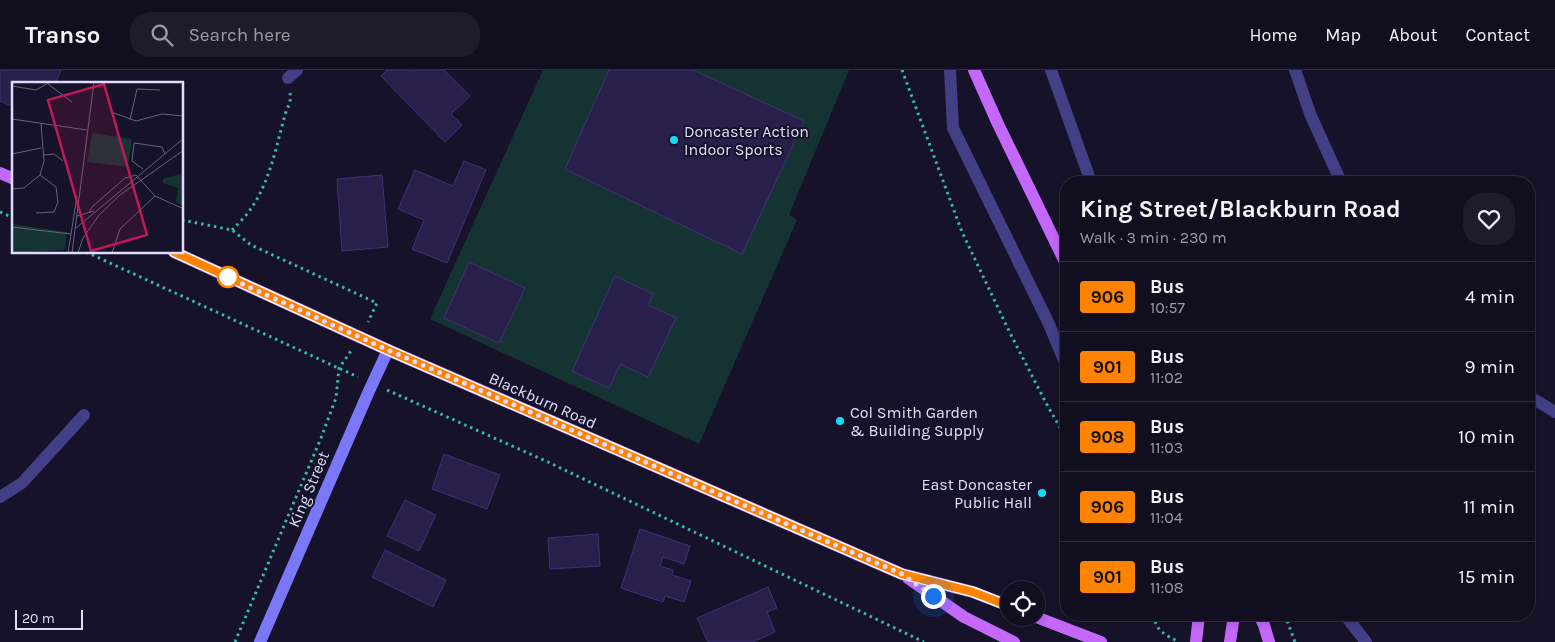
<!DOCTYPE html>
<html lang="en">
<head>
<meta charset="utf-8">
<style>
  :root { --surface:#100e1f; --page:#1e1c2c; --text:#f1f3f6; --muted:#9c9ca4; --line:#302e3d }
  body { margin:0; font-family:Karla,sans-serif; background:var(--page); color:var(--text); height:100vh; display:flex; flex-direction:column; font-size:19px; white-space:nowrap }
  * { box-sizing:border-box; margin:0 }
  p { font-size:16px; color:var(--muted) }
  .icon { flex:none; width:28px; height:28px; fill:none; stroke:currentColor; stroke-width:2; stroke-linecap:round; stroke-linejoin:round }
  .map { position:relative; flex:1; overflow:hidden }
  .panel { position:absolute; left:1060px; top:106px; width:475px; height:445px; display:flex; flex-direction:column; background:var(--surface); border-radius:20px; box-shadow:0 2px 8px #0003,0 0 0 1px var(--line) }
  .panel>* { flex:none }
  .badge { padding:0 10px; border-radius:4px; font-size:18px; line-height:32px }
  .tools { position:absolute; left:1000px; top:511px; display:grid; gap:10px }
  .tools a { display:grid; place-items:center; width:45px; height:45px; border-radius:50%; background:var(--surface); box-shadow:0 2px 8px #0003,0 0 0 1px var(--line); font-size:25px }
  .scale { position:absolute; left:15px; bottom:12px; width:68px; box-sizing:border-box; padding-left:5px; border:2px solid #e0dcfe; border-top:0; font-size:14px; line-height:18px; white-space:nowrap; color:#e0dcfe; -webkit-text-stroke:4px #161229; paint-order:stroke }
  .you { position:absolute; width:25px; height:25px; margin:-12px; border:4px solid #fff; border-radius:50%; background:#1a73e8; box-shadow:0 0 0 8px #1a73e833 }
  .map>.badge { position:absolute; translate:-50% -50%; box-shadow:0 0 0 2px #fff }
  .round { display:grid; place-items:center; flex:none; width:52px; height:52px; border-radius:20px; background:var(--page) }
  .head { display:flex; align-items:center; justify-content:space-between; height:85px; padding:0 20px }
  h1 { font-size:24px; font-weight:700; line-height:38px }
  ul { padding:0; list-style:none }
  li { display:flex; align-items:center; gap:15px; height:70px; padding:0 20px; border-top:1px solid var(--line) }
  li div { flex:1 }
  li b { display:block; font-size:19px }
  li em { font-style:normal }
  li .badge { min-width:55px; font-weight:700; text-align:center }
  header { display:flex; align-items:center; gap:30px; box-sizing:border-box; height:70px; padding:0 25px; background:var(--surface); border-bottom:1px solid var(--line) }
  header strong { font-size:24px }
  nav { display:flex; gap:28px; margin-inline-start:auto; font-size:18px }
  .search { width:350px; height:45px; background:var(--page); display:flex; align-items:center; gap:12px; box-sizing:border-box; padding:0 18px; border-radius:20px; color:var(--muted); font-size:19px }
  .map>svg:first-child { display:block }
  .green { fill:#153332 }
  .building { fill:#281f4a; stroke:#3f3275 }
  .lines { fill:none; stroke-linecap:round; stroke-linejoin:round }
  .path { stroke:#36b7b0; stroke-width:3; stroke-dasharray:2.5 4; stroke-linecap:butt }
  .lane { stroke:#423f86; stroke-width:12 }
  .street { stroke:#423f86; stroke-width:12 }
  .secondary { stroke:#7b77f9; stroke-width:12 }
  .primary { stroke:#c368f9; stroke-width:12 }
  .line-casing { stroke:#fff; stroke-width:11 }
  .line { stroke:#ff8200; stroke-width:8 }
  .walk { stroke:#e0dcfe; stroke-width:5; stroke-dasharray:0 9 }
  .poi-dot { fill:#10ddf5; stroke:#161229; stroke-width:2 }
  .stop-dot { fill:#fff; stroke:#ff8200; stroke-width:2.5 }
  .labels { text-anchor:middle; stroke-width:4; stroke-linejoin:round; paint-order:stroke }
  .poi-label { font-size:16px; fill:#e0dcfe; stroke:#161229; text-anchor:start }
  .street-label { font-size:16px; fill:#e0dcfe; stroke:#161229 }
  .inset-road { fill:none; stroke:#67637e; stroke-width:1 }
  .view { fill:#c2185b; fill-opacity:0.15; stroke:#c2185b; stroke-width:2.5 }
  .inset-edge { fill:none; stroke:#e0dcfe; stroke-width:2.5 }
</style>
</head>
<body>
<header>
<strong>Transo</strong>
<div class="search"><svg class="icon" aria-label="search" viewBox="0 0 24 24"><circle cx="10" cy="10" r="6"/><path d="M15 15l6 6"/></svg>Search here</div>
<nav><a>Home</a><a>Map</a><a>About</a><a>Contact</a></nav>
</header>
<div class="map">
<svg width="1555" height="572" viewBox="0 0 1555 572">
  <rect width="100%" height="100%" fill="#161229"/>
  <!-- green -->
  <path class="green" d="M543 0H849L789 145 797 150 699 374 430 249Z"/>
  <!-- building -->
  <path class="building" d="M0 0H61L55 14H14V37L0 31Z
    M387 0H409L411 2 413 0H444L470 26 451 44 462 55 445 72 381 6Z
    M609 0H693L804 51 742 184 565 99Z
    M464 91 486 100 447 193 412 179 424 150 398 139 415 100 453 116Z
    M382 105 388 177 342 181 337 109Z
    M469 192 525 218 499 273 444 248Z
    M615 206 653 224 648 235 676 248 648 307 620 294 609 318 572 301Z
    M444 384 500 405 487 439 432 419Z
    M405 430 436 445 419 481 387 466Z
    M640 459 690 476 684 494 663 487 660 496 673 500 672 505 691 511 684 532 665 526 663 532 621 518Z
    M598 464 600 496 550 499 548 468Z
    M385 480 446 510 433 537 372 507Z
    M768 517 777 538 767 542 775 562 753 572H708L697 548Z"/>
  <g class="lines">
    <!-- path -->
    <path class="path" d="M902 0 962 162 1010 263 1046 333 1066 368
      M0 142 14 148
      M182 150 232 160 251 175 377 233 368 252
      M232 160C238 154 245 147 250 140 270 112 276 77 285 45 287 37 292 32 290 23
      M86 182 358 307
      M387 320 548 392 924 572
      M1154 545C1155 561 1166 565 1179 572
      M1285 545 1295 572
      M235 572 321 368 336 328 339 298 351 281"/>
    <!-- lane -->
    <path class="lane" d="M950 0 953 58 1048 252 1066 295"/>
    <!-- street -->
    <path class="street" d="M1051 0 1091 112
      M1295 0 1311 46 1341 112
      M288 8 297 0
      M1529 326 1555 342
      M0 427 22 413 84 345
      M1345 545 1366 572"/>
    <!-- secondary -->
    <path class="secondary" d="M260 572 369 321 388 280"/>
    <!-- primary -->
    <path class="primary" d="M974 0 998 54 1066 194
      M0 103 14 109
      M174 182 388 280 902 504 973 522 1009 536
      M908 508 964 547 1014 572
      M1259 545 1264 555 1269 572
      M1036 547 1101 572
      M1196 572 1199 545
      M1230 572 1234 545"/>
  </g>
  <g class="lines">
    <!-- line casing -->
    <g class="line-casing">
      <path id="line" d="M174 182 388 280 902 504 973 522 1009 536"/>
    </g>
    <!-- line -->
    <use href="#line" class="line"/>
    <!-- walk -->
    <path class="walk" d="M228 207H227L388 280 902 504 933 526"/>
  </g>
  <!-- markers -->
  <g class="poi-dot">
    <circle cx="674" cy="70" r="5"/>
    <circle cx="840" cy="351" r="5"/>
    <circle cx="1042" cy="423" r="5"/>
  </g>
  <circle class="stop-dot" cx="228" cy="207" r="10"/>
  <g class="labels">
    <!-- poi labels -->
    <g class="poi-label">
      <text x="684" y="67">Doncaster Action<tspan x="684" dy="18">Indoor Sports</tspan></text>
      <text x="850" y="348">Col Smith Garden<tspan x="850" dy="18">&amp; Building Supply</tspan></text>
      <text x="1032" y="420" text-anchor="end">East Doncaster<tspan x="1032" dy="18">Public Hall</tspan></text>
    </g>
    <!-- street labels -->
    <g class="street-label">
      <text transform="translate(543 330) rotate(24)" y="6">Blackburn Road</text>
      <text transform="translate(308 419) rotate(-67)" y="6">King Street</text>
    </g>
  </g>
  <!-- overview -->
  <g transform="translate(12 12)">
    <rect width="171" height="171" fill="#161229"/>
    <path d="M80 51 120 57 116 85 75 80ZM171 91 172 120 170 123 164 120 166 106 151 101V97ZM0 142 55 150 53 168 0 171Z" fill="#153332"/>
    <path class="inset-road" d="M36 2 60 20M0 4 24 8 38 0M99 30 124 39 150 32 172 34M0 37 75 48M118 38 125 7 148 8M0 72 29 66M31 73 42 72 51 79M131 87 120 79 122 61 150 65 153 72M0 107 12 106 28 93 32 79 29 41M24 131 42 130 46 120 44 105 28 93M77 131 80 125 113 96 124 93 143 114 172 127M65 134 82 129M0 145 59 152M64 146 172 56M56 171 65 114M60 171 82 0M66 171 71 156 87 133 108 113 172 68M100 171 108 147 143 114"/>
    <path class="view" d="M92 2 135 153 79 169 36 18Z"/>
    <rect width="171" height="171" class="inset-edge"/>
  </g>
</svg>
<div class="tools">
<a><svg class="icon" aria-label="locate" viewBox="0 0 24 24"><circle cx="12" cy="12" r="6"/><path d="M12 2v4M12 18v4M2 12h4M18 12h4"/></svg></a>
</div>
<div class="scale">20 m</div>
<div class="you" style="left:933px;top:526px"></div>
<section class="panel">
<div class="head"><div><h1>King Street/Blackburn Road</h1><p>Walk · 3 min · 230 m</p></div><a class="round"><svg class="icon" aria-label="heart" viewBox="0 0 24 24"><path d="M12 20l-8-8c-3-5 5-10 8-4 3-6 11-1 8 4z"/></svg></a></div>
<ul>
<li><span class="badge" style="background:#ff8200;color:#111">906</span><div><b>Bus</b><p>10:57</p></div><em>4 min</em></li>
<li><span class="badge" style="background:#ff8200;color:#111">901</span><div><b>Bus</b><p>11:02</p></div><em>9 min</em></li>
<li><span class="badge" style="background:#ff8200;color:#111">908</span><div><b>Bus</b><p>11:03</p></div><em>10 min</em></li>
<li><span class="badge" style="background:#ff8200;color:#111">906</span><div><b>Bus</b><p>11:04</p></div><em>11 min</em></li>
<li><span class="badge" style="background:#ff8200;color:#111">901</span><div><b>Bus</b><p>11:08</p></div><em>15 min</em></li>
</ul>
</section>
</div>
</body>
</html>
